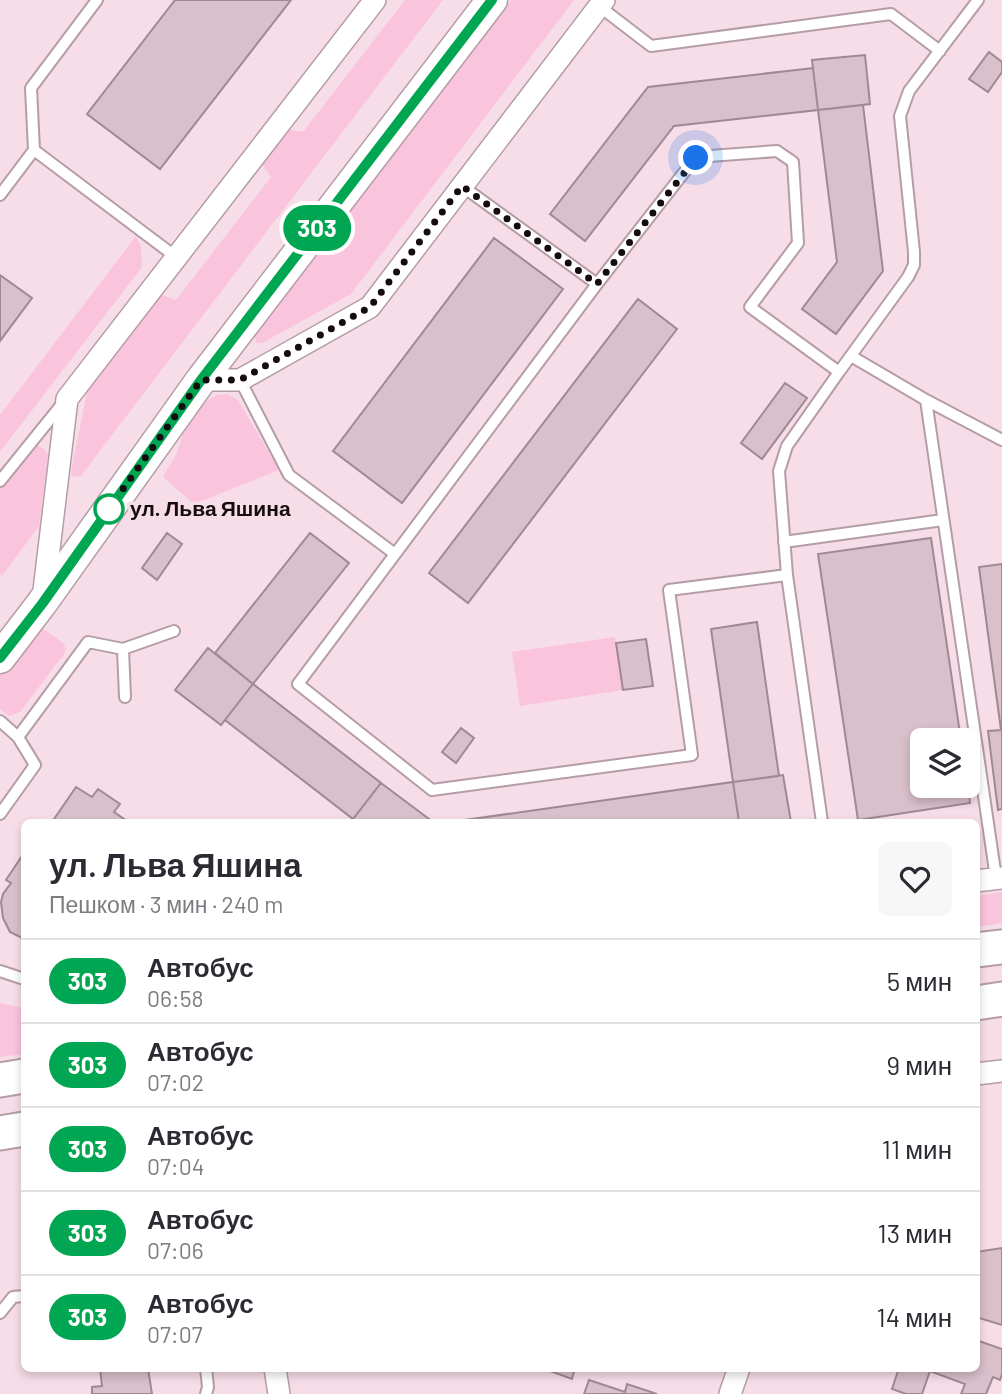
<!DOCTYPE html>
<html lang="ru">
<head>
<meta charset="utf-8">
<style>
  :root { --surface:#fff; --page:#f7f7f7; --text:#2b2b33; --muted:#7c7c81; --line:#e1e1e2 }
  body { margin:0; font-family:Barlow,sans-serif; background:var(--page); color:var(--text); height:100vh; display:flex; flex-direction:column; font-size:26px; white-space:nowrap }
  * { box-sizing:border-box; margin:0 }
  p { font-size:23px; color:var(--muted) }
  .icon { flex:none; width:38px; height:38px; fill:none; stroke:currentColor; stroke-width:2; stroke-linecap:round; stroke-linejoin:round }
  .map { position:relative; flex:1; overflow:hidden }
  .details { position:absolute; left:21px; top:819px; width:959px; height:553px; display:flex; flex-direction:column; background:var(--surface); border-radius:10px; box-shadow:0 4px 10px #0003 }
  .details>* { flex:none }
  .badge { padding:0 14px; border-radius:23px; font-size:24px; line-height:46px }
  .fabs { position:absolute; left:910px; top:728px; display:grid; gap:14px }
  .fabs a { display:grid; place-items:center; width:70px; height:70px; border-radius:10px; background:var(--surface); box-shadow:0 4px 10px #0003; font-size:35px }
  .you { position:absolute; width:35px; height:35px; margin:-18px; border:5px solid #fff; border-radius:50%; background:#1a73e8; box-shadow:0 0 0 10px #1a73e833 }
  .map>.badge { position:absolute; translate:-50% -50%; box-shadow:0 0 0 4px #fff }
  .round { display:grid; place-items:center; flex:none; width:74px; height:74px; border-radius:10px; background:var(--page) }
  .head { display:flex; align-items:center; justify-content:space-between; height:119px; padding:0 28px }
  h1 { font-size:33px; font-weight:600; line-height:52px }
  ul { padding:0; list-style:none }
  li { display:flex; align-items:center; gap:21px; height:84px; padding:0 28px; border-top:2px solid var(--line) }
  li div { flex:1 }
  li b { display:block; font-size:26px }
  li em { font-style:normal }
  li .badge { min-width:77px; font-weight:700; text-align:center }
  .map>svg:first-child { display:block }
  .green { fill:#fac4dd }
  .building { fill:#d9c0cb; stroke:#a18993; stroke-width:2 }
  .lines { fill:none; stroke-linecap:round; stroke-linejoin:round }
  .service-casing { stroke:#b59da7; stroke-width:14 }
  .minor-casing { stroke:#b59da7; stroke-width:24 }
  .secondary-casing { stroke:#b59da7; stroke-width:33 }
  .primary-casing { stroke:#b59da7; stroke-width:37 }
  .service { stroke:#fff; stroke-width:10 }
  .minor { stroke:#fff; stroke-width:21 }
  .secondary { stroke:#fff; stroke-width:30 }
  .primary { stroke:#fff; stroke-width:33 }
  .line-casing { stroke:#fff; stroke-width:16 }
  .line { stroke:#00a651; stroke-width:10 }
  .walk { stroke:#140c0f; stroke-width:7; stroke-dasharray:0 12.6 }
  .stop-dot { fill:#fff; stroke:#00a651; stroke-width:3.5 }
  .labels { text-anchor:middle; stroke-width:7; stroke-linejoin:round; paint-order:stroke }
  .stop-label { font-size:21px; font-weight:bold; fill:#140c0f; stroke:#f7dde8; text-anchor:start }
</style>
</head>
<body>
<div class="map">
<svg width="1002" height="1394" viewBox="0 0 1002 1394">
  <rect width="100%" height="100%" fill="#f7dde8"/>
  <!-- green -->
  <path class="green" d="M405 0H443L80 477 72 476 71 472 89 382 157 293 176 300 271 177 261 163 286 129 303 132Z
    M511 0H574L351 294 262 343H256L255 336Z
    M136 236 141 247 142 267 0 452V415Z
    M227 394 238 400 279 470 194 504 163 477 177 453 185 426 201 404 217 395Z
    M38 446 44 449 48 454 39 526 2 576 0 574V487L31 447Z
    M41 627 63 643 66 649 64 654 20 712 9 716 0 709V668Z
    M615 637 623 690 520 706 512 652Z
    M1002 892V923L977 927V896Z
    M0 1003 24 1008V1054L0 1057Z"/>
  <!-- building -->
  <path class="building" d="M175 0H291L160 169 87 114Z
    M989 52 1002 62V72L988 92 969 79Z
    M865 55 870 104 818 110 812 60Z
    M813 68 818 110 674 126 585 241 550 214 648 87Z
    M863 105 883 271 836 334 802 309 837 262 818 110Z
    M494 238 563 289 402 503 333 451Z
    M0 275 32 298 0 341Z
    M638 299 677 329 468 603 429 573Z
    M785 383 807 398 762 459 741 443Z
    M167 533 182 544 157 580 142 568Z
    M310 533 349 563 253 684 215 653Z
    M931 538 961 740H922V786L968 784 970 803 858 820 818 554Z
    M1002 564V809L998 810 988 731 1001 730 979 567Z
    M757 622 779 776 733 782 711 629Z
    M646 639 653 686 623 690 616 643Z
    M208 648 253 684 221 725 175 690Z
    M253 684 381 783 353 819 225 720Z
    M461 728 474 738 456 763 442 752Z
    M783 775 791 822H739L733 782Z
    M733 782 739 822H451Z
    M381 783 433 822H357L353 819Z
    M76 787 92 797 98 789 120 804 114 812 124 819 121 822H52Z
    M24 853V939L10 932 3 918 1 902 3 894 11 883 6 880Z
    M1002 1248V1325L976 1317V1252Z
    M976 1340 1002 1349V1374L1000 1380 993 1377 986 1394H961L965 1384 930 1371 922 1394H906L892 1389 899 1368H976Z
    M100 1368H148L152 1394H92V1387L102 1386Z
    M542 1368H575L572 1379Z
    M589 1380 625 1392 627 1384 657 1394H584Z"/>
  <g class="lines">
    <!-- service casing -->
    <g class="service-casing">
      <path id="service" d="M599 6 651 46 891 14 940 51
        M34 150 176 257
        M462 186 597 284
        M0 195 34 150 31 88 97 0
        M851 356 926 400 1002 440
        M240 380 289 475 395 554
        M926 400 996 878
        M0 481 63 403
        M784 542 943 520
        M787 575 669 590 692 755 432 790 298 684 597 284 696 157 777 151 793 162 798 243 750 307 839 372 908 277 914 265V252L900 116 909 91 978 0
        M123 649 125 697
        M0 721 18 737 35 765 0 814
        M18 737 88 642 123 649 174 631
        M822 822 787 575 779 471 787 446 839 372
        M0 971 24 979
        M0 1313 13 1297 24 1296
        M206 1394 208 1387 206 1368"/>
    </g>
    <!-- minor casing -->
    <g class="minor-casing">
      <path id="minor" d="M201 380H240L370 307 604 0
        M43 599 67 399 375 0
        M976 881 1002 878
        M976 1074 1002 1071
        M275 1368 279 1394
        M730 1394 739 1368"/>
    </g>
    <!-- secondary casing -->
    <g class="secondary-casing">
      <path id="secondary" d="M0 658 42 603 201 380 492 0"/>
    </g>
    <!-- primary casing -->
    <g class="primary-casing">
      <path id="primary" d="M976 950 1002 947
        M976 1003 1002 999
        M0 1080 24 1076
        M0 1133 24 1129"/>
    </g>
    <!-- service -->
    <use href="#service" class="service"/>
    <!-- minor -->
    <use href="#minor" class="minor"/>
    <!-- secondary -->
    <use href="#secondary" class="secondary"/>
    <!-- primary -->
    <use href="#primary" class="primary"/>
  </g>
  <g class="lines">
    <!-- line casing -->
    <g class="line-casing">
      <path id="line" d="M0 658 42 604 201 380 492 0"/>
    </g>
    <!-- line -->
    <use href="#line" class="line"/>
    <!-- walk -->
    <path class="walk" d="M109 509 105 514 201 380H240L370 307 462 186 597 284 696 158"/>
  </g>
  <!-- markers -->
  <circle class="stop-dot" cx="109" cy="509" r="14"/>
  <g class="labels">
    <!-- stop labels -->
    <g class="stop-label">
      <text x="130" y="516">ул. Льва Яшина</text>
    </g>
  </g>
</svg>
<div class="fabs">
<a><svg class="icon" aria-label="layers" viewBox="0 0 24 24"><path d="M12 4l9 5-9 5-9-5zM3 14l9 5 9-5"/></svg></a>
</div>
<div class="you" style="left:696px;top:158px"></div>
<b class="badge" style="left:317px;top:228px;background:#00a651;color:#fff">303</b>
<section class="details">
<div class="head"><div><h1>ул. Льва Яшина</h1><p>Пешком · 3 мин · 240 m</p></div><a class="round"><svg class="icon" aria-label="heart" viewBox="0 0 24 24"><path d="M12 20l-8-8c-3-5 5-10 8-4 3-6 11-1 8 4z"/></svg></a></div>
<ul>
<li><span class="badge" style="background:#00a651;color:#fff">303</span><div><b>Автобус</b><p>06:58</p></div><em>5 мин</em></li>
<li><span class="badge" style="background:#00a651;color:#fff">303</span><div><b>Автобус</b><p>07:02</p></div><em>9 мин</em></li>
<li><span class="badge" style="background:#00a651;color:#fff">303</span><div><b>Автобус</b><p>07:04</p></div><em>11 мин</em></li>
<li><span class="badge" style="background:#00a651;color:#fff">303</span><div><b>Автобус</b><p>07:06</p></div><em>13 мин</em></li>
<li><span class="badge" style="background:#00a651;color:#fff">303</span><div><b>Автобус</b><p>07:07</p></div><em>14 мин</em></li>
</ul>
</section>
</div>
</body>
</html>
